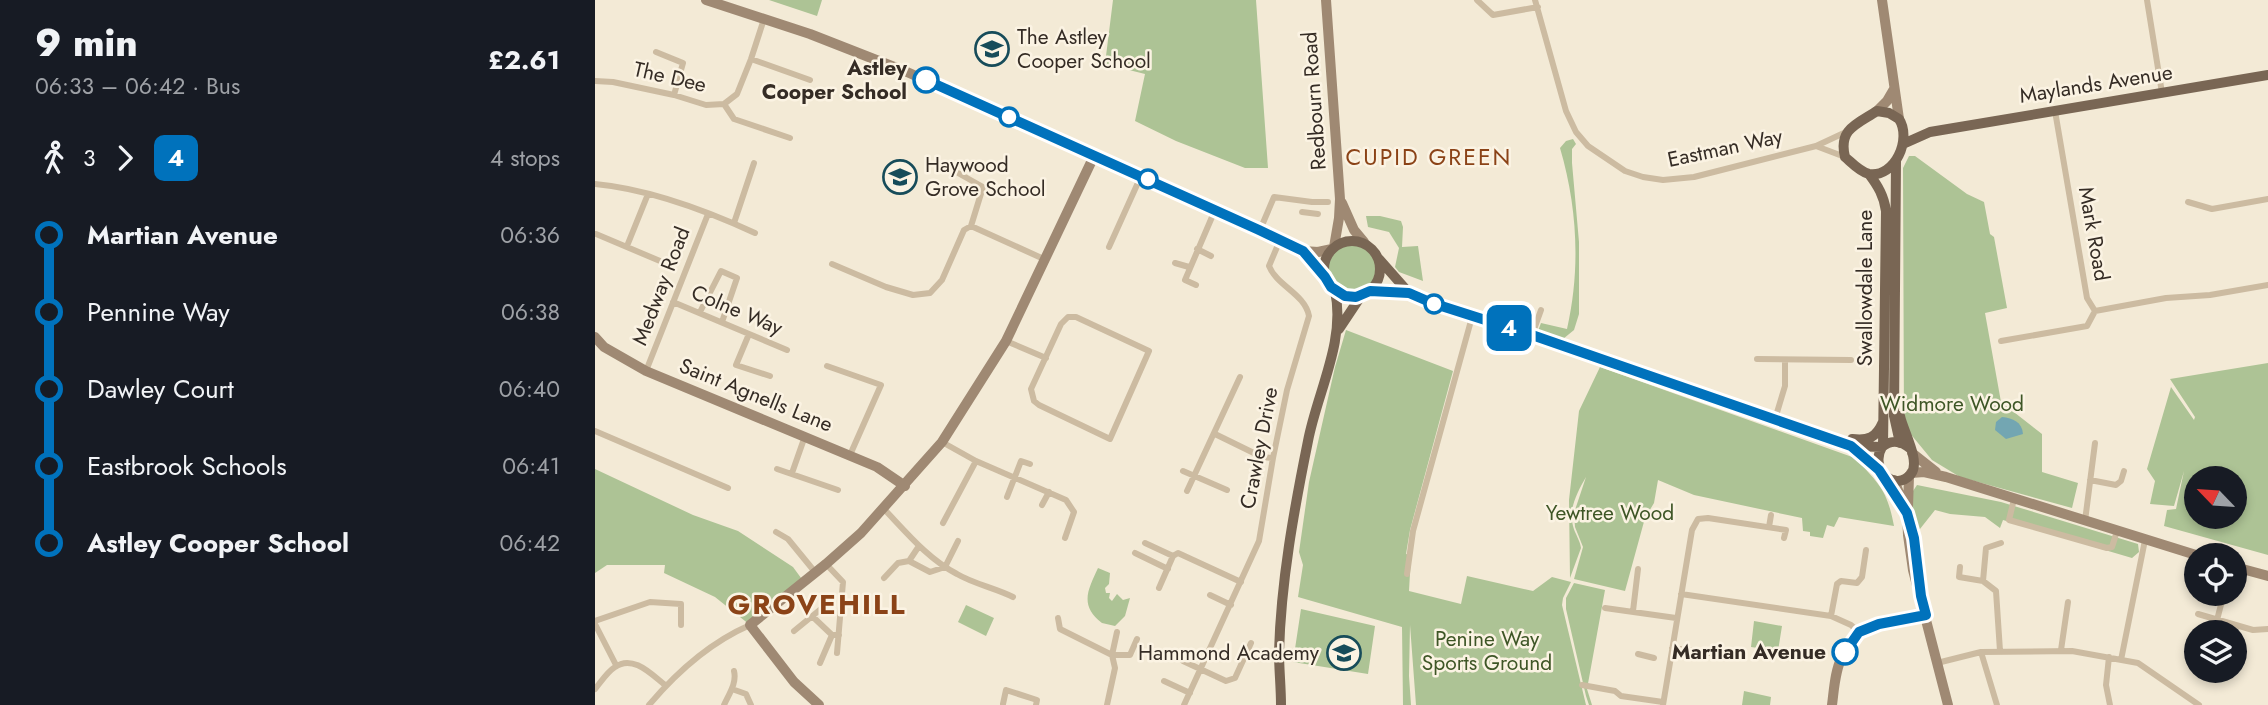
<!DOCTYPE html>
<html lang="en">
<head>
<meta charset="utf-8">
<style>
  :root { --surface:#171b24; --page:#242831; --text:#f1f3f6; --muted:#9ea1a6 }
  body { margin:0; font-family:Jost,sans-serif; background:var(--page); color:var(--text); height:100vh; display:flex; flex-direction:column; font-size:26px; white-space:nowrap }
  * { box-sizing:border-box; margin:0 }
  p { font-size:23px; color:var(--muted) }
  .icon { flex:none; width:38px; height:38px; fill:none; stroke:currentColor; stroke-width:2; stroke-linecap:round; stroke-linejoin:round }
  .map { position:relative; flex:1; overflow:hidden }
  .panel { display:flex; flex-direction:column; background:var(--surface); width:595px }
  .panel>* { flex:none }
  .badge { padding:0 14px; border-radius:10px; font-size:24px; line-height:46px }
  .needle { width:46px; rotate:295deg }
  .tools { position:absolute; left:1589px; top:466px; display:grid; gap:14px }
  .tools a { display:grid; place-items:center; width:63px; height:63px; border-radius:50%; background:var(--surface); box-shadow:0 4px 10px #0003; font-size:35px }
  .map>.badge { position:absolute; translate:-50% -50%; box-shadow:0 0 0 4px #fff }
  .legs { display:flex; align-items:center; gap:10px; height:77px; padding:0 35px; font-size:23px }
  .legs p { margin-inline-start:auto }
  .headline { display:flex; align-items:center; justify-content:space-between; height:119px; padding:0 35px }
  h1 { font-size:38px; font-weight:800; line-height:52px }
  ul { padding:0 35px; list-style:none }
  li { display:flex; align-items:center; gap:24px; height:77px; font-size:26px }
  li i { display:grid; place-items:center; width:10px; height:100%; margin:0 9px; background:currentColor }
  li i::after { content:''; width:18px; height:18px; margin:-9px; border:5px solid; border-radius:50%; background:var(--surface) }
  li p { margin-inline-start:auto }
  li:first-child i { background:linear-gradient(#0000 50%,currentColor 0) }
  li:last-child i { background:linear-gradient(currentColor 50%,#0000 0) }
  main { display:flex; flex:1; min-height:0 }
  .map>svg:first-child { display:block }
  .green { fill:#adc395; fill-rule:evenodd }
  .water { fill:#73a6b2 }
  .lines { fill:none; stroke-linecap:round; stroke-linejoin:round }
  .street { stroke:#ccbba1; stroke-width:6 }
  .secondary { stroke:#9f8973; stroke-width:10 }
  .primary { stroke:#796654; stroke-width:10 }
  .line-1-casing { stroke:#fff; stroke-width:16 }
  .line-1 { stroke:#0072bc; stroke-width:10 }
  .stop-1-dot { fill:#fff; stroke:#0072bc; stroke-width:3.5 }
  .labels { text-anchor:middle; stroke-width:5; stroke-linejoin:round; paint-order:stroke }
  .poi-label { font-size:21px; fill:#352c25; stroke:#fbf3e3; text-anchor:start }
  .stop-label { font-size:21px; font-weight:bold; fill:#352c25; stroke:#fbf3e3; text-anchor:end }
  .street-label { font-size:21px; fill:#352c25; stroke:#fbf3e3 }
  .park-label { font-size:21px; fill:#3e5626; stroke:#fbf3e3 }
  .neighbourhood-label { font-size:23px; letter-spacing:2px; fill:#8b4317; stroke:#fbf3e3 }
  .district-label { font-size:28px; font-weight:bold; letter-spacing:2px; fill:#8b4317; stroke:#fbf3e3 }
</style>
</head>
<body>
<main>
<section class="panel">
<div class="headline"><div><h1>9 min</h1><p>06:33 – 06:42 · Bus</p></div><b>£2.61</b></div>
<div class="legs"><svg class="icon" aria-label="walk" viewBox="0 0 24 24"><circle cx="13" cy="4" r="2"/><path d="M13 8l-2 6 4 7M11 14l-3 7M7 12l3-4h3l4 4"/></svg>3<svg class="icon" aria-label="forward" viewBox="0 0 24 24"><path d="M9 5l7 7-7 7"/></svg><b class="badge" style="background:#0072bc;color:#fff">4</b><p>4 stops</p></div>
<ul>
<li><i style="color:#0072bc"></i><b>Martian Avenue</b><p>06:36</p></li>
<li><i style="color:#0072bc"></i><span>Pennine Way</span><p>06:38</p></li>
<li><i style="color:#0072bc"></i><span>Dawley Court</span><p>06:40</p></li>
<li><i style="color:#0072bc"></i><span>Eastbrook Schools</span><p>06:41</p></li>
<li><i style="color:#0072bc"></i><b>Astley Cooper School</b><p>06:42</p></li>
</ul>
</section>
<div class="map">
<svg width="1673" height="705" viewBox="0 0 1673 705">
  <rect width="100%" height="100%" fill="#f3ead6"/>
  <!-- green -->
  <path class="green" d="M174 0H227L222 16Z
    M518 0H661L673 168H650L581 141 540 121 550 74 510 64Z
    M978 139 981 144 977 149V163L984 242V314L979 330 968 339 943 331 946 323 972 329C986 267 982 206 965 148L971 141Z
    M1314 156H1320L1372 194 1389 202 1395 234 1399 237 1412 308 1390 313 1406 402 1447 434V472L1483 483 1477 508 1365 477 1337 460 1309 426 1308 168Z
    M771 216H785L806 221 808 227 807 247 823 246 828 281 804 272 800 267 804 248 794 232 773 227Z
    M733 269a24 24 0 1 1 48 0a24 24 0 1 1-48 0Z
    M751 330 858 371 815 530 811 554 816 555 814 591 866 604 872 576 938 591 957 577 976 582 968 598 967 605 991 705H821L815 625 814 676 816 705H808L807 627 703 597 708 565 704 552 714 482 740 367Z
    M1673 363V555L1569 526 1572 510 1581 509 1589 471 1579 506 1555 504 1560 481 1552 469 1576 387 1599 420 1600 417 1575 379ZM1601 478H1640V516H1601Z
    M1005 367 1260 458C1284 484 1292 489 1299 526L1244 517 1239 527 1232 525 1228 538 1215 536V532L1208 531 1207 518 1099 495 1063 480 1059 503 1050 518 1030 591 979 579 988 547 980 527 979 513 991 477C983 491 973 509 978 526 980 534 985 540 986 548L975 578 974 500 984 411Z
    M0 469 98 515 143 531 198 567 209 582 155 625 120 597 69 573 70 565H12L0 573Z
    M1322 485 1406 502 1543 544 1544 552 1537 558 1408 520 1405 528 1390 517 1355 514 1340 510 1321 534 1316 494Z
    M503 568 515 573 514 584 510 588 511 593H515L514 598 517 601 522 594 528 600 535 598 530 616 520 626 507 623C484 605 493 590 503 568Z
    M979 583 1010 590 992 689 997 705H994L991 696 971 609V598Z
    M371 605 399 618 391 636 363 622Z
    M706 609 780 626 773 674 698 662Z
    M1159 621 1187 626 1183 651 1156 647Z
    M1149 691 1176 697 1175 705H1147Z"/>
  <!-- water -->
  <path class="water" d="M1407 417C1418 418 1427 422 1428 434L1411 439 1400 430 1401 422Z"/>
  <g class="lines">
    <!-- street -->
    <path class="street" d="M882 0 898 15 943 7
      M940 0 971 111 981 132 993 146 1030 171 1048 177 1068 180 1099 177 1221 146 1251 132
      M1552 0 1567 93
      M61 52 88 63 79 95
      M156 59 215 80
      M0 81 18 82 79 95 111 105 129 104 142 94 156 59 169 19
      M129 104 139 119 195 138
      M1460 111 1492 298 1500 311 1571 298 1615 295 1673 285
      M1221 146 1250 157
      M363 173 388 187 376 226
      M0 184C54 189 110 210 160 233
      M1593 202 1617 209 1673 199
      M707 212 723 214
      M139 223 159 163
      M665 230 679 197 717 202H733
      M1 234 65 261
      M32 246 53 194
      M514 247 546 176
      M602 249 616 256
      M580 263 594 267
      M237 264 291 287 318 295 335 293 347 280 369 230 376 226 451 260
      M601 285 590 280 620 210
      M78 302 192 350
      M105 312 126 271 142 278 127 322
      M473 317H481L554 351 515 439 444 405 439 401 436 389 466 324Z
      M154 334 141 365 175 376
      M937 335 946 310
      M411 341 451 358
      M1406 341 1492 326 1500 311
      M1162 359 1256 360
      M232 366 286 385 255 455
      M51 371 113 214
      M1180 419 1190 386V360
      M0 431 133 488
      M620 434 667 457 678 458
      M347 442 381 461 471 500 479 512 470 538
      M182 469 243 490
      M588 471 632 490
      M197 473 210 436
      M1495 480 1521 485 1526 481 1529 471
      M592 491 645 377
      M412 497 426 461 435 464
      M1419 499 1414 520 1512 548 1517 547 1522 531
      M447 505 454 492
      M289 509C311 532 333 559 362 574 379 584 400 588 418 597
      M1490 521 1500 443
      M348 523 381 461
      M1174 527 1176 515
      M181 532 193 539 220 572
      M550 543 578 556 583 553 646 582
      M324 546 314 561 335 572 350 567 363 541
      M540 553 573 569
      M231 564 248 582 242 653
      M1365 567 1364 577 1388 581 1401 591 1405 651
      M812 574 818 531 877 317
      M289 578 303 563 314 561
      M1388 581 1391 548 1406 543
      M564 588 578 556
      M1086 594 1236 616 1256 625 1264 632
      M615 595 636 605
      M1010 608 1081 618
      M1038 611 1043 569
      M1603 614 1658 630 1673 629
      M217 616 237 635H244
      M1236 616 1242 584 1246 581 1262 583 1267 577 1271 550
      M463 618 465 629 517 655 520 668 512 705
      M1622 620 1629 593
      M0 621 55 602 86 604V625
      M0 624 21 665
      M199 631 232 604
      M522 632 517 655H535L542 639
      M1077 648 1145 657
      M1466 650 1473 602
      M1386 652 1402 705
      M1043 654 1059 658
      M1514 657 1511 685 1515 705
      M1526 660 1550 540
      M588 661 631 681 640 678 656 643
      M225 663 237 635
      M1342 663 1386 652 1477 651 1543 663 1604 705
      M569 681 595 693
      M987 685 1020 691 1026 696 1068 702
      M0 689C6 682 12 672 20 667 38 654 57 675 70 685
      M137 689 151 694 156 705
      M408 704 411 690 442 700 441 705
      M54 705C81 673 116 642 155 625
      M129 705C134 694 142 683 139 671
      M589 705 664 541 678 458 692 390 714 316C710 294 682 286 674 266L685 240
      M1068 705 1097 530 1103 519 1113 518 1191 530 1189 538"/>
    <!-- secondary -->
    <path class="secondary" d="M111 0 215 34 312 72 486 149 708 251 730 277
      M731 0 745 199 744 218 739 247
      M1287 0 1304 119
      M1282 111 1292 101 1299 89
      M747 203 759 230 769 242
      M708 251 723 252 737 249
      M0 337 9 347 51 371 282 467 310 486
      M1317 453 1341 472
      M1316 473 1329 472 1351 477 1601 555
      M1299 480 1312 513 1313 535 1318 570 1353 705
      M1313 507 1314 476
      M1640 567 1673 576
      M224 705 199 682 155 625 231 564 266 533 347 442 411 341 499 156
      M1237 705C1239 690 1240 670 1247 657 1262 625 1298 617 1331 615"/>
    <!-- primary -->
    <path class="primary" d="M1282 111 1294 113 1304 119C1317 139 1300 178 1274 174 1265 172 1257 163 1250 157 1243 129 1262 124 1282 111Z
      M1308 144 1335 132 1673 75
      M1301 161 1299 416 1305 443
      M1274 174C1283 186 1289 196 1291 211L1288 446
      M729 269a28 28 0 1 1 56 0a28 28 0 1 1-56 0Z
      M784 259 814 293
      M775 291 814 293 837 303 937 335 1256 446 1287 447
      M744 329 766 296
      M1305 416C1308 431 1326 461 1316 474 1300 493 1274 469 1287 447 1296 439 1307 441 1316 449
      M1257 439C1273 441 1281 438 1288 422
      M1258 447 1285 470
      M686 705C686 687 684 669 684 652 686 581 699 510 713 441 722 393 751 341 740 291"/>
  </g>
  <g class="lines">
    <!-- line-1 casing -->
    <g class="line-1-casing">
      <path id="line-1" d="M331 80 664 230 708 251 730 277 736 287 750 296 761 297 775 291 814 293 837 303 937 335 1256 446 1284 470 1312 513 1319 538 1326 596 1331 615 1284 624 1264 632 1250 652"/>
    </g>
    <!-- line-1 -->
    <use href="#line-1" class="line-1"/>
  </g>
  <!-- icons -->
  <defs>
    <g id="school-ring" transform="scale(1.75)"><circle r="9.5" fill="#fbf3e3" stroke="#174c5a" stroke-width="1.5"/><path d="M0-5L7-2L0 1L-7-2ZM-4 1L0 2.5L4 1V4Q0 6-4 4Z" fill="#174c5a"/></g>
  </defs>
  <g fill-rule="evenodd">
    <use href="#school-ring" x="397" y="49"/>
    <use href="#school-ring" x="305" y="177"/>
    <use href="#school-ring" x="749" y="653"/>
  </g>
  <!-- markers -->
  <g class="stop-1-dot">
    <circle cx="331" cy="80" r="12"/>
    <circle cx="414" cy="117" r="9"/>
    <circle cx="553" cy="179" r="9"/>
    <circle cx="839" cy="304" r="9"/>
    <circle cx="1250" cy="652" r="12"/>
  </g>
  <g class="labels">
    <!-- poi labels -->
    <g class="poi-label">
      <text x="422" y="44">The Astley<tspan x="422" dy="24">Cooper School</tspan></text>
      <text x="330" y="172">Haywood<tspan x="330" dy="24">Grove School</tspan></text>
      <text x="724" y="660" text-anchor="end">Hammond Academy</text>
    </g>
    <!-- stop labels -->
    <g class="stop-label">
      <text x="312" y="75">Astley<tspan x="312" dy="24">Cooper School</tspan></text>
      <text x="1231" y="659">Martian Avenue</text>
    </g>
    <!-- street labels -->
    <g class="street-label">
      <text transform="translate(75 77) rotate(13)" y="7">The Dee</text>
      <text transform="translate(1501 84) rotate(-9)" y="7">Maylands Avenue</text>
      <text transform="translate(719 101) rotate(-94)" y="7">Redbourn Road</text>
      <text transform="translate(1130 148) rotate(-12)" y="7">Eastman Way</text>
      <text transform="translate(1499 234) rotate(80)" y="7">Mark Road</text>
      <text transform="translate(66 286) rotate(-69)" y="7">Medway Road</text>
      <text transform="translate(1270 288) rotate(-90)" y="7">Swallowdale Lane</text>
      <text transform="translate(142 310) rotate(23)" y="7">Colne Way</text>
      <text transform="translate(161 395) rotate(22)" y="7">Saint Agnells Lane</text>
      <text transform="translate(664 448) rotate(-79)" y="7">Crawley Drive</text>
    </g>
    <!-- park labels -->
    <g class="park-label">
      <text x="1357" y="411">Widmore Wood</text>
      <text x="1015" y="520">Yewtree Wood</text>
      <text x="892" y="646">Penine Way<tspan x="892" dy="24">Sports Ground</tspan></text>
    </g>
    <!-- neighbourhood labels -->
    <g class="neighbourhood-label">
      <text x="834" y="165">CUPID GREEN</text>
    </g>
    <!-- district labels -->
    <g class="district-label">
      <text x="222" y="614">GROVEHILL</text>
    </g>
  </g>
</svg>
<div class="tools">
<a><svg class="needle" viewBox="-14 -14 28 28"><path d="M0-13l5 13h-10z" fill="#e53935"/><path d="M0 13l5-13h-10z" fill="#9ea1a6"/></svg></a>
<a><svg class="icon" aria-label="locate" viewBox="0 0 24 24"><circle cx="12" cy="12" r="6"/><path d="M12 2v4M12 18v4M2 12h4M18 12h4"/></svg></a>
<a><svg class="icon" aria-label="layers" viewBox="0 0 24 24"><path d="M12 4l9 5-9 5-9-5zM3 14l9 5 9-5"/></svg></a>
</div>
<b class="badge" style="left:914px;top:328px;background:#0072bc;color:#fff">4</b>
</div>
</main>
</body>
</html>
